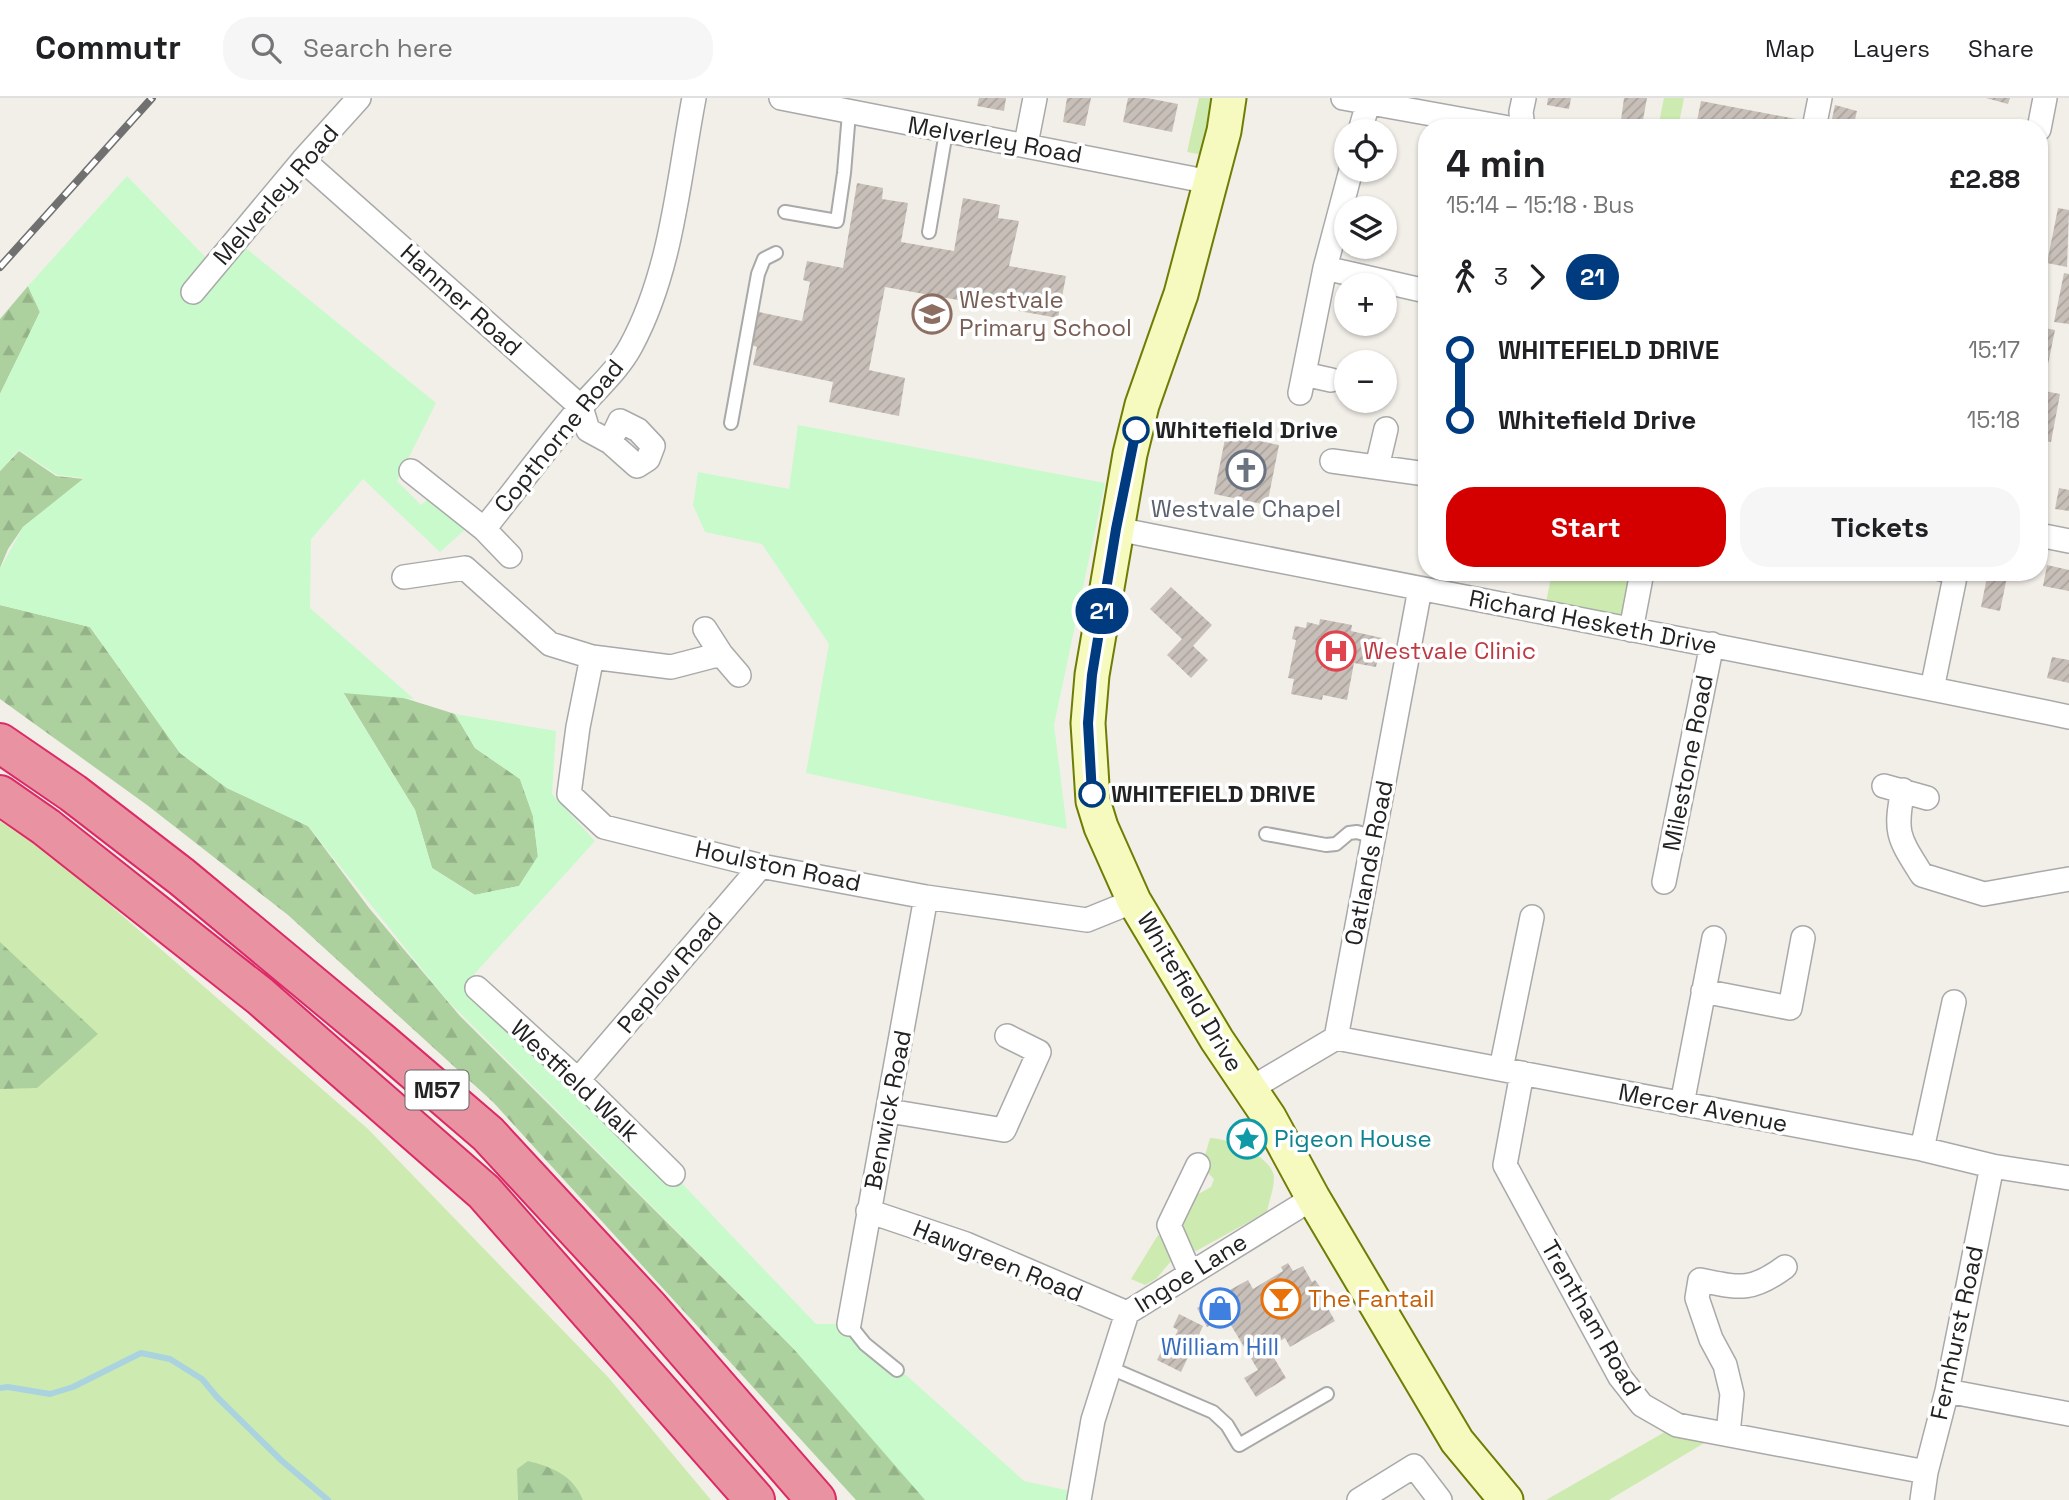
<!DOCTYPE html>
<html lang="en">
<head>
<meta charset="utf-8">
<style>
  :root { --surface:#fff; --page:#f6f6f6; --text:#202124; --muted:#757577; --line:#e0e0e0; --accent:#d40000 }
  body { margin:0; font-family:"Space Grotesk",sans-serif; background:var(--page); color:var(--text); height:100vh; display:flex; flex-direction:column; font-size:26px; white-space:nowrap }
  * { box-sizing:border-box; margin:0 }
  p { font-size:23px; color:var(--muted) }
  .icon { flex:none; width:38px; height:38px; fill:none; stroke:currentColor; stroke-width:2; stroke-linecap:round; stroke-linejoin:round }
  .map { position:relative; flex:1; overflow:hidden }
  .details { position:absolute; left:1418px; top:21px; width:630px; height:462px; display:flex; flex-direction:column; background:var(--surface); border-radius:28px; box-shadow:0 2px 5px #0004 }
  .details>* { flex:none }
  .badge { padding:0 14px; border-radius:23px; font-size:24px; line-height:46px }
  .controls { position:absolute; left:1334px; top:21px; display:grid; gap:14px }
  .controls a { display:grid; place-items:center; width:63px; height:63px; border-radius:50%; background:var(--surface); box-shadow:0 2px 5px #0004; font-size:35px }
  .map>.badge { position:absolute; translate:-50% -50%; box-shadow:0 0 0 4px #fff }
  .legs { display:flex; align-items:center; gap:10px; height:77px; padding:0 28px; font-size:23px }
  .legs p { margin-inline-start:auto }
  .head { display:flex; align-items:center; justify-content:space-between; height:119px; padding:0 28px }
  h1 { font-size:38px; font-weight:700; line-height:52px }
  .action { display:flex; gap:14px; margin-top:auto; padding:14px 28px }
  .action a { flex:1; height:80px; border-radius:28px; background:var(--accent); color:#fff; font-size:28px; font-weight:700; line-height:80px; text-align:center }
  .action a+a { background:var(--page); color:var(--text) }
  ul { padding:0 28px; list-style:none }
  li { display:flex; align-items:center; gap:24px; height:70px; font-size:26px }
  li i { display:grid; place-items:center; width:10px; height:100%; margin:0 9px; background:currentColor }
  li i::after { content:''; width:18px; height:18px; margin:-9px; border:5px solid; border-radius:50%; background:var(--surface) }
  li p { margin-inline-start:auto }
  li:first-child i { background:linear-gradient(#0000 50%,currentColor 0) }
  li:last-child i { background:linear-gradient(currentColor 50%,#0000 0) }
  header { display:flex; align-items:center; gap:42px; box-sizing:border-box; height:98px; padding:0 35px; background:var(--surface); border-bottom:2px solid var(--line) }
  header strong { font-size:33px }
  nav { display:flex; gap:38px; margin-inline-start:auto; font-size:24px }
  .search { width:490px; height:63px; background:var(--page); display:flex; align-items:center; gap:18px; box-sizing:border-box; padding:0 24px; border-radius:28px; color:var(--muted); font-size:26px }
  .map>svg:first-child { display:block }
  .grass { fill:#cdebb0 }
  .forest { fill:url(#forest-firs) }
  .park { fill:#c8facc }
  .lines { fill:none; stroke-linecap:round; stroke-linejoin:round }
  .stream { stroke:#aad3df; stroke-width:6 }
  .building { fill:url(#building-hatch) }
  .lane-casing { stroke:#a9a9a9; stroke-width:16 }
  .street-casing { stroke:#a9a9a9; stroke-width:26 }
  .secondary-casing { stroke:#707d05; stroke-width:37 }
  .highway-casing { stroke:#dc2a67; stroke-width:42 }
  .lane { stroke:#fff; stroke-width:12 }
  .street { stroke:#fff; stroke-width:23 }
  .secondary { stroke:#f7fabf; stroke-width:33 }
  .highway { stroke:#e892a2; stroke-width:38 }
  .rail-casing { stroke:#707070; stroke-width:8 }
  .rail { stroke:#fff; stroke-width:5; stroke-dasharray:16; stroke-linecap:butt }
  .line-1-casing { stroke:#fff; stroke-width:16 }
  .line-1 { stroke:#003b80; stroke-width:10 }
  .stop-1-dot { fill:#fff; stroke:#003b80; stroke-width:3.5 }
  .labels { text-anchor:middle; stroke-width:7; stroke-linejoin:round; paint-order:stroke }
  .shield { fill:#fff; stroke:#646464; stroke-width:2 }
  .shield-label { font-size:23px; font-weight:bold; fill:#222 }
  .street-label { font-size:24px; fill:#222; stroke:#fff }
  .education-label { font-size:24px; fill:#785e54; stroke:#fff; text-anchor:start }
  .stop-label { font-size:24px; font-weight:bold; fill:#222; stroke:#fff; text-anchor:start }
  .worship-label { font-size:24px; fill:#5b616d; stroke:#fff }
  .health-label { font-size:24px; fill:#be3a42; stroke:#fff; text-anchor:start }
  .culture-label { font-size:24px; fill:#0d838f; stroke:#fff; text-anchor:start }
  .food-label { font-size:24px; fill:#c56008; stroke:#fff; text-anchor:start }
  .shop-label { font-size:24px; fill:#366cbe; stroke:#fff }
</style>
</head>
<body>
<header>
<strong>Commutr</strong>
<div class="search"><svg class="icon" aria-label="search" viewBox="0 0 24 24"><circle cx="10" cy="10" r="6"/><path d="M15 15l6 6"/></svg>Search here</div>
<nav><a>Map</a><a>Layers</a><a>Share</a></nav>
</header>
<div class="map">
<svg width="2069" height="1402" viewBox="0 0 2069 1402">
  <defs>
    <pattern id="forest-firs" width="22" height="20" patternUnits="userSpaceOnUse" patternTransform="scale(1.75)"><rect width="22" height="20" fill="#add19e"/><path d="M5 1l3.5 6h-7zM16 11l3.5 6h-7z" fill="#95b388"/></pattern>
    <pattern id="building-hatch" width="6" height="6" patternUnits="userSpaceOnUse" patternTransform="scale(1.75)"><rect width="6" height="6" fill="#c7bfb8"/><path d="M-1 1l2-2M0 6l6-6M5 7l2-2" fill="none" stroke="#aba49e"/></pattern>
  </defs>
  <rect width="100%" height="100%" fill="#f2efe9"/>
  <!-- grass -->
  <path class="grass" d="M1199 0H1217L1203 57 1187 54Z
    M1664 0H1684L1678 30H1658Z
    M1552 474H1642L1631 532 1544 515Z
    M0 723 57 761 368 1031 608 1279 711 1402H0Z
    M1210 1040C1228 1040 1274 1059 1274 1080 1274 1091 1269 1103 1267 1114L1196 1153 1186 1150 1180 1129 1190 1112 1193 1099 1211 1089 1214 1081 1208 1075 1209 1064 1204 1061Z
    M1158 1137 1162 1139 1172 1162 1156 1181 1145 1187 1131 1181Z
    M1677 1327 1721 1335 1609 1402H1546Z"/>
  <!-- forest -->
  <path class="forest" d="M28 188 40 214 0 296V221Z
    M19 353 56 378 84 381 23 429 8 451 0 470V373Z
    M0 507 90 529 180 655 227 690 308 728 369 810 460 918 793 1250 928 1402H856L493 1004 288 817 147 707 0 601Z
    M343 594 388 595 455 616 475 650 520 681 533 718 538 759 519 788 475 797 432 770 415 712Z
    M0 844 98 936 37 990 0 991Z
    M528 1363C552 1369 573 1377 583 1402H518L517 1371Z"/>
  <!-- park -->
  <path class="park" d="M127 78 214 168 236 142 436 305 397 383 421 407 436 394 469 428 440 454 363 381 311 441 310 510 414 601 343 595 415 712 432 770 474 797 519 788 538 758 533 718 520 681 475 650 455 616 556 633 552 696 595 743 468 883 673 1076 816 1226H849L1024 1383 1080 1395 1079 1402H925L793 1250 445 900 308 728 227 690 180 655 90 529 0 507V471L23 429 84 380 57 377 19 352 0 373V296L40 214 28 188Z
    M798 327 1105 385 1054 627 1067 731 806 675 829 546 762 446 705 434 693 407 698 374 789 391Z"/>
  <g class="lines">
    <!-- stream -->
    <path class="stream" d="M0 1290 8 1289 50 1296 73 1289 141 1255 170 1261 202 1281 217 1299 282 1363 328 1402"/>
  </g>
  <!-- building -->
  <path class="building" d="M979 0H1006L1004 13 977 8Z
    M1067 0H1091L1085 28 1063 24Z
    M1128 0H1147L1178 6 1172 34 1123 24Z
    M1548 0H1571L1569 11 1547 7Z
    M1624 0H1647L1642 27 1621 22Z
    M1986 0H2010L2008 6Z
    M1701 3 1796 21 1795 30H1728L1697 23Z
    M1835 7 1857 13 1853 30H1830Z
    M857 85 883 90 882 101 908 105 901 144 954 153 963 100 1000 107 998 120 1019 123 1009 168 1066 178 1058 220 885 189 869 272 905 280 899 318 829 304 833 284 753 267 757 249 749 246 754 213 802 223 810 184 803 182 807 163 843 170Z
    M2058 110 2069 112 2067 169 2047 165Z
    M2064 175 2069 176V226L2054 224Z
    M2039 229 2055 232 2044 286 2039 285Z
    M2039 292 2060 296 2051 344 2039 342Z
    M1226 336 1279 347 1267 407 1214 396Z
    M2059 390 2069 392V413L2055 411Z
    M2047 467 2069 472V493L2043 488Z
    M1988 474H2008L2000 513 1981 509Z
    M1171 489 1212 527 1193 548 1208 562 1191 580 1167 557 1182 541 1150 511Z
    M1320 521 1352 527 1351 533 1382 540 1376 569 1354 565 1347 602 1323 597 1322 602 1291 596 1294 581 1288 580 1296 542 1292 541 1295 528 1306 530 1307 524 1319 527Z
    M2052 559 2069 562V585L2047 580Z
    M1288 1165 1293 1173 1303 1168 1312 1184 1315 1182 1321 1190 1318 1193 1335 1223 1290 1249 1285 1240 1268 1250 1286 1280 1256 1299 1244 1280 1258 1272 1226 1219 1207 1229 1197 1210 1248 1182 1253 1191 1283 1173 1281 1169Z
    M1179 1216 1203 1228 1181 1274 1157 1262 1163 1250 1168 1253 1178 1232 1173 1229Z"/>
  <g class="lines">
    <!-- lane casing -->
    <g class="lane-casing">
      <path id="lane" d="M785 114 837 123 844 75 849 15
        M929 134 946 34
        M731 325 758 176 764 161 776 155
        M1933 474 1955 480
        M1266 736 1326 747 1336 746 1349 735 1357 734 1374 739
        M849 1226 865 1246 897 1272
        M1108 1269 1213 1314 1227 1327 1239 1347 1327 1296"/>
    </g>
    <!-- street casing -->
    <g class="street-casing">
      <path id="street" d="M781 0 1210 84
        M1343 0 1509 30
        M1523 30 1521 14 1524 0
        M1814 30 1820 0
        M2039 31 2045 0
        M1360 33 1368 5
        M1026 46 1035 0
        M303 62 581 309 588 332 610 344 637 368 648 361 653 348 638 332 620 323 610 344
        M1325 170 1426 193
        M193 194 303 62 359 0
        M1304 276 1331 282
        M1300 295 1325 170 1351 72
        M1332 363 1426 376
        M1377 369 1386 331
        M411 373 484 431C516 391 547 349 580 310 598 289 618 272 631 248 672 172 678 83 694 0
        M484 431 510 458
        M1117 431C1434 494 1752 553 2069 619
        M2039 437 2069 443
        M404 479 465 470 550 546 592 559 671 569 721 556 705 531
        M1631 532 1642 474
        M721 556 739 577
        M592 559 578 629 569 696 604 729 761 768 926 799 1087 822 1134 803
        M1932 591 1956 474
        M1884 688 1927 700
        M1903 692C1894 736 1899 740 1922 777L1984 796 2069 781
        M1664 784 1712 546
        M477 890 578 982 673 1076
        M1703 893 1790 910 1803 840
        M1336 940 1922 1051 1992 1068 2069 1080
        M1501 971 1532 819
        M1522 975 1505 1067 1620 1279 1642 1307 1677 1327 1926 1374
        M578 982 761 768
        M1250 991 1336 940 1420 491
        M1682 1006 1714 840
        M889 1013 1004 1032 1039 954 1007 938
        M1922 1051 1954 904
        M868 1113 966 1146 1127 1215
        M1190 1175 1169 1127 1198 1067
        M849 1226 926 799
        M1947 1293 2069 1316
        M1728 1336 1732 1296 1725 1267 1711 1241 1697 1200 1700 1182C1740 1190 1751 1194 1785 1169
        M1079 1402 1093 1322 1127 1215 1313 1100
        M1359 1402 1414 1368 1440 1402
        M1922 1402 1926 1374 1947 1293 1992 1068"/>
    </g>
    <!-- secondary casing -->
    <g class="secondary-casing">
      <path id="secondary" d="M1229 0 1224 33 1181 196 1142 307 1130 356 1092 577 1088 625 1093 703 1101 729 1134 803 1217 942 1269 1019 1313 1100 1457 1343 1506 1402"/>
    </g>
    <!-- highway casing -->
    <g class="highway-casing">
      <path id="highway" d="M0 645 73 695 182 779 382 945 488 1036 649 1210 816 1402
        M0 697 46 729 260 898 484 1094 755 1402"/>
    </g>
    <!-- lane -->
    <use href="#lane" class="lane"/>
    <!-- street -->
    <use href="#street" class="street"/>
    <!-- secondary -->
    <use href="#secondary" class="secondary"/>
    <!-- highway -->
    <use href="#highway" class="highway"/>
    <!-- rail casing -->
    <g class="rail-casing">
      <path id="rail" d="M0 169 152 0"/>
    </g>
    <!-- rail -->
    <use href="#rail" class="rail"/>
  </g>
  <g class="lines">
    <!-- line-1 casing -->
    <g class="line-1-casing">
      <path id="line-1" d="M1092 696 1088 625 1092 577 1116 431 1136 332"/>
    </g>
    <!-- line-1 -->
    <use href="#line-1" class="line-1"/>
  </g>
  <!-- icons -->
  <defs>
    <g id="school-ring" transform="scale(2.0125)"><circle r="9.5" fill="#fff" stroke="#8d6e63" stroke-width="1.5"/><path d="M0-5L7-2L0 1L-7-2ZM-4 1L0 2.5L4 1V4Q0 6-4 4Z" fill="#8d6e63"/></g>
    <g id="church-ring" transform="scale(2.0125)"><circle r="9.5" fill="#fff" stroke="#6b7280" stroke-width="1.5"/><path d="M-1.2-6h2.4v3.5h3.3v2.4h-3.3V6h-2.4V-.1h-3.3v-2.4h3.3Z" fill="#6b7280"/></g>
    <g id="hospital-ring" transform="scale(2.0125)"><circle r="9.5" fill="#fff" stroke="#e0444e" stroke-width="1.5"/><path d="M-5-5h3v3.5h4V-5h3V5h-3V1.5h-4V5h-3Z" fill="#e0444e"/></g>
    <g id="sight-ring" transform="scale(2.0125)"><circle r="9.5" fill="#fff" stroke="#0f9aa8" stroke-width="1.5"/><path d="M0-6L1.8-2.2L6-1.7L2.9 1.2L3.7 5.4L0 3.3L-3.7 5.4L-2.9 1.2L-6-1.7L-1.8-2.2Z" fill="#0f9aa8"/></g>
    <g id="bar-ring" transform="scale(2.0125)"><circle r="9.5" fill="#fff" stroke="#e8710a" stroke-width="1.5"/><path d="M-6-5H6L.8 .8V4.5H3.5V6h-7V4.5H-.8V.8Z" fill="#e8710a"/></g>
    <g id="shop-ring" transform="scale(2.0125)"><circle r="9.5" fill="#fff" stroke="#3f7fe0" stroke-width="1.5"/><path d="M-5-2.5h2.3a2.7 3.5 0 0 1 5.4 0H5L5.5 6h-11ZM-1.5-2.5h3a1.5 2.3 0 0 0-3 0Z" fill="#3f7fe0"/></g>
  </defs>
  <g fill-rule="evenodd">
    <use href="#school-ring" x="932" y="216"/>
    <use href="#church-ring" x="1246" y="372"/>
    <use href="#hospital-ring" x="1336" y="553"/>
    <use href="#sight-ring" x="1247" y="1041"/>
    <use href="#bar-ring" x="1281" y="1201"/>
    <use href="#shop-ring" x="1220" y="1210"/>
  </g>
  <!-- markers -->
  <g class="stop-1-dot">
    <circle cx="1136" cy="332" r="12"/>
    <circle cx="1092" cy="696" r="12"/>
  </g>
  <g class="labels">
    <!-- shield labels -->
    <rect class="shield" x="405.5" y="972.5" width="63" height="39" rx="5"/>
    <g class="shield-label">
      <text x="437" y="1000">M57</text>
    </g>
    <!-- street labels -->
    <g class="street-label">
      <text transform="translate(995 42) rotate(10)" y="8">Melverley Road</text>
      <text transform="translate(276 97) rotate(-49)" y="8">Melverley Road</text>
      <text transform="translate(461 202) rotate(42)" y="8">Hanmer Road</text>
      <text transform="translate(559 338) rotate(-51)" y="8">Copthorne Road</text>
      <text transform="translate(1593 524) rotate(11)" y="8">Richard Hesketh Drive</text>
      <text transform="translate(1688 665) rotate(-79)" y="8">Milestone Road</text>
      <text transform="translate(1369 765) rotate(-79)" y="8">Oatlands Road</text>
      <text transform="translate(778 768) rotate(12)" y="8">Houlston Road</text>
      <text transform="translate(670 875) rotate(-50)" y="8">Peplow Road</text>
      <text transform="translate(1190 894) rotate(59)" y="8">Whitefield Drive</text>
      <text transform="translate(575 983) rotate(43)" y="8">Westfield Walk</text>
      <text transform="translate(1703 1010) rotate(11)" y="8">Mercer Avenue</text>
      <text transform="translate(888 1012) rotate(-79)" y="8">Benwick Road</text>
      <text transform="translate(998 1163) rotate(22)" y="8">Hawgreen Road</text>
      <text transform="translate(1191 1175) rotate(-32)" y="8">Ingoe Lane</text>
      <text transform="translate(1591 1220) rotate(60)" y="8">Trentham Road</text>
      <text transform="translate(1957 1235) rotate(-78)" y="8">Fernhurst Road</text>
    </g>
    <!-- education labels -->
    <g class="education-label">
      <text x="959" y="210">Westvale<tspan x="959" dy="28">Primary School</tspan></text>
    </g>
    <!-- stop labels -->
    <g class="stop-label">
      <text x="1155" y="340">Whitefield Drive</text>
      <text x="1111" y="704">WHITEFIELD DRIVE</text>
    </g>
    <!-- worship labels -->
    <g class="worship-label">
      <text x="1246" y="419">Westvale Chapel</text>
    </g>
    <!-- health labels -->
    <g class="health-label">
      <text x="1363" y="561">Westvale Clinic</text>
    </g>
    <!-- culture labels -->
    <g class="culture-label">
      <text x="1274" y="1049">Pigeon House</text>
    </g>
    <!-- food labels -->
    <g class="food-label">
      <text x="1308" y="1209">The Fantail</text>
    </g>
    <!-- shop labels -->
    <g class="shop-label">
      <text x="1220" y="1257">William Hill</text>
    </g>
  </g>
</svg>
<div class="controls">
<a><svg class="icon" aria-label="locate" viewBox="0 0 24 24"><circle cx="12" cy="12" r="6"/><path d="M12 2v4M12 18v4M2 12h4M18 12h4"/></svg></a>
<a><svg class="icon" aria-label="layers" viewBox="0 0 24 24"><path d="M12 4l9 5-9 5-9-5zM3 14l9 5 9-5"/></svg></a>
<a>+</a>
<a>−</a>
</div>
<b class="badge" style="left:1102px;top:513px;background:#003b80;color:#fff">21</b>
<section class="details">
<div class="head"><div><h1>4 min</h1><p>15:14 – 15:18 · Bus</p></div><b>£2.88</b></div>
<div class="legs"><svg class="icon" aria-label="walk" viewBox="0 0 24 24"><circle cx="13" cy="4" r="2"/><path d="M13 8l-2 6 4 7M11 14l-3 7M7 12l3-4h3l4 4"/></svg>3<svg class="icon" aria-label="forward" viewBox="0 0 24 24"><path d="M9 5l7 7-7 7"/></svg><b class="badge" style="background:#003b80;color:#fff">21</b></div>
<ul>
<li><i style="color:#003b80"></i><b>WHITEFIELD DRIVE</b><p>15:17</p></li>
<li><i style="color:#003b80"></i><b>Whitefield Drive</b><p>15:18</p></li>
</ul>
<div class="action"><a>Start</a><a>Tickets</a></div>
</section>
</div>
</body>
</html>
